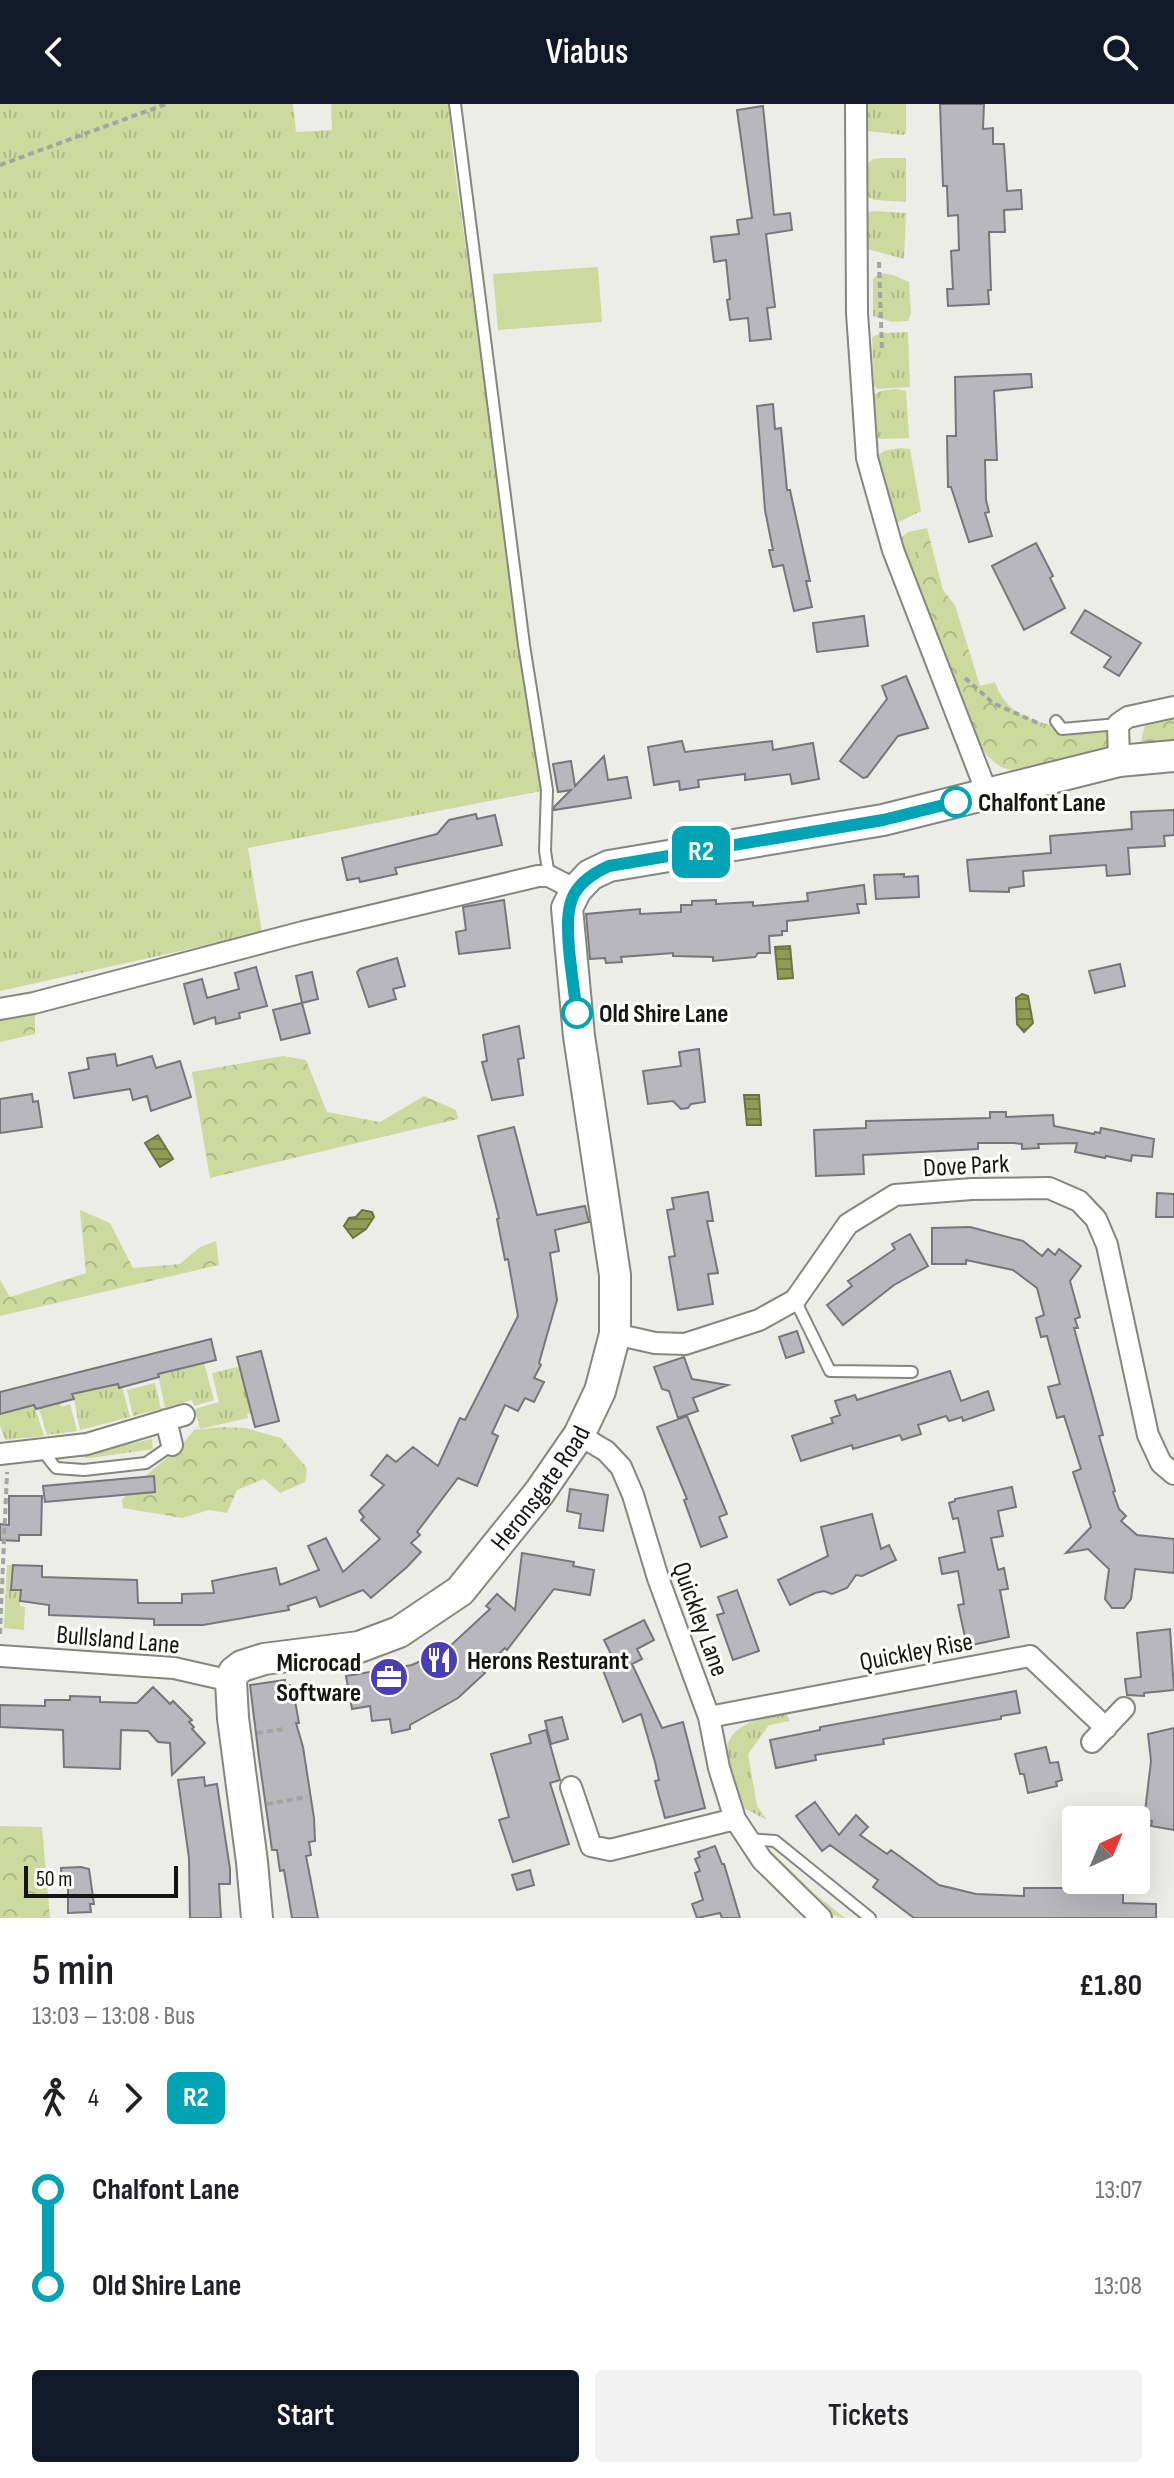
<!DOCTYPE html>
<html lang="en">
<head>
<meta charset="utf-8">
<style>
  :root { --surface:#fff; --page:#f2f2f2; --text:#202124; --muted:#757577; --accent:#111827 }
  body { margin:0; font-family:"Sofia Sans Condensed",sans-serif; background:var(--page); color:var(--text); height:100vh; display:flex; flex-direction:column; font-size:30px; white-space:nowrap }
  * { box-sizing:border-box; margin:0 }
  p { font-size:26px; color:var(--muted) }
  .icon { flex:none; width:44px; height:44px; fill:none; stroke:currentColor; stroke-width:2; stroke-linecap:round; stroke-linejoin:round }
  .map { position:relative; height:1814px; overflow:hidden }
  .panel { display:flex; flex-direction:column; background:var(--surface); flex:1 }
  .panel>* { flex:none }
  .badge { padding:0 16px; border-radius:12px; font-size:28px; line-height:52px }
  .needle { width:52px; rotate:44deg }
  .tools { position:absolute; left:1062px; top:1702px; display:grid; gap:16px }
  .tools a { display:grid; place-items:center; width:88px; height:88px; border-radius:8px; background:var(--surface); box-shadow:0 8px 32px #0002; font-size:40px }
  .scale { position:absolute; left:24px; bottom:20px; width:154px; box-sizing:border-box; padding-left:8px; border:4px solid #151614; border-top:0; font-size:22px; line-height:28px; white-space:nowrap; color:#151614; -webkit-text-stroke:6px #fffffe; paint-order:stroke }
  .map>.badge { position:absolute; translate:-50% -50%; box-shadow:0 0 0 4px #fff }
  .legs { display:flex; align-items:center; gap:12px; height:88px; padding:0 32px; font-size:26px }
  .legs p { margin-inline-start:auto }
  .head { display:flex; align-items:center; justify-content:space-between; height:136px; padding:0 32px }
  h1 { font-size:44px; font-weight:600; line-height:60px }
  .action { display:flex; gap:16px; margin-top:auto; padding:16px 32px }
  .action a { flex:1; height:92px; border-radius:8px; background:var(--accent); color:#fff; font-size:32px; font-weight:600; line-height:92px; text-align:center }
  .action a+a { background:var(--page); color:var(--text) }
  ul { padding:0 32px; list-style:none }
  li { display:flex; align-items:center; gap:28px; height:96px; font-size:30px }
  li i { display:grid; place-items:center; width:12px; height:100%; margin:0 10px; background:currentColor }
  li i::after { content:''; width:20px; height:20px; margin:-10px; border:6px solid; border-radius:50%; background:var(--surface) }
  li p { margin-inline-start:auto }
  li:first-child i { background:linear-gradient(#0000 50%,currentColor 0) }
  li:last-child i { background:linear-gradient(currentColor 50%,#0000 0) }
  header { display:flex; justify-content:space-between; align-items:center; height:104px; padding:0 32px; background:var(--accent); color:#fff; font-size:36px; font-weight:600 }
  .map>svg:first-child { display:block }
  .grass { fill:url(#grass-tufts) }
  .forest { fill:url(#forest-crowns) }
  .pitch { fill:#ced9a0 }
  .water { fill:url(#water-rules); stroke:#6b7440; stroke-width:2 }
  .building { fill:#b7b7bd; stroke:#76777c; stroke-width:2 }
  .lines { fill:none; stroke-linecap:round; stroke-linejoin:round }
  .lane-casing { stroke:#848680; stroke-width:14 }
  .street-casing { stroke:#848680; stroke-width:24 }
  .secondary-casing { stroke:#848680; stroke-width:34 }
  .path { stroke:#a3a59f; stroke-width:4; stroke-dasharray:6 4; stroke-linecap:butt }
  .lane { stroke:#fff; stroke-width:10 }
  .street { stroke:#fff; stroke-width:20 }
  .secondary { stroke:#fff; stroke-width:30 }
  .line-1-casing { stroke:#fff; stroke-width:18 }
  .line-1 { stroke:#00a3b4; stroke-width:12 }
  .stop-1-dot { fill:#fff; stroke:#00a3b4; stroke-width:4 }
  .labels { text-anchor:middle; stroke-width:6; stroke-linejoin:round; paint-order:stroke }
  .stop-label { font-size:26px; font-weight:bold; fill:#151614; stroke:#fffffe; text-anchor:start }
  .street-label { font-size:26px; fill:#151614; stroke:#fffffe }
  .poi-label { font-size:26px; font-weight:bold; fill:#151614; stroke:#fffffe; text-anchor:start }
</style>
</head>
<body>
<header><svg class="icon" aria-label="back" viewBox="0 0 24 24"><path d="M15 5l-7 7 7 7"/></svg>Viabus<svg class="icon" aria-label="search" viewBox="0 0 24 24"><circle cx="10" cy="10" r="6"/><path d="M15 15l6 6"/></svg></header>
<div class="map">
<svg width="1174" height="1814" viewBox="0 0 1174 1814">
  <defs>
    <pattern id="grass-tufts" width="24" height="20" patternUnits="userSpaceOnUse" patternTransform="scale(2)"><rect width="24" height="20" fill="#ced9a0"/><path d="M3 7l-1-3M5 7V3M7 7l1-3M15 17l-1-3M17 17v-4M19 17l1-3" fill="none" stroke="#b0ba89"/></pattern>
    <pattern id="forest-crowns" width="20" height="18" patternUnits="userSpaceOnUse" patternTransform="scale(2)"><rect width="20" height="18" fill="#ced9a0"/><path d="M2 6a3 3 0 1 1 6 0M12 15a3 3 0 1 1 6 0" fill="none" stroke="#b0ba89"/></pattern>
    <pattern id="water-rules" width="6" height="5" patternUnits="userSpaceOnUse" patternTransform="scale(2)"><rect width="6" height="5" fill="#909c53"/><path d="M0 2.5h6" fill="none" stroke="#747e44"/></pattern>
  </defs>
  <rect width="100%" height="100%" fill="#ebede6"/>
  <!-- grass -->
  <path class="grass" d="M0 0H293L296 28 332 26 331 0H448L454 59 541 687 248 744 262 829 0 887Z
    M865 0H906V29L903 31 868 27 865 25Z
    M883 54H906V98L875 96 866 92V61L873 55Z
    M874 107 906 109 904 155 867 145V111L869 108Z
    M880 169 893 171 909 178 911 209 908 217 892 218 873 212V175Z
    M908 228 910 283 878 285 874 282 872 233 881 229Z
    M896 285 906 287 909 334 880 335 874 331 871 292 881 287Z
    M899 344 910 345 921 407 897 419 894 418 882 382 877 352 884 347Z
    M927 424 914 472 900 435 908 428Z
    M204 1259 214 1296 194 1302 192 1296 165 1304 158 1270Z
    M237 1263 240 1265 251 1309 247 1310 248 1314 200 1325 195 1305 219 1298 212 1269Z
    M155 1279 161 1305 133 1312 127 1286Z
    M118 1280 119 1284 122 1283 130 1313 80 1326 73 1290Z
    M60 1299 61 1303 70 1300 77 1327 47 1331 39 1304Z
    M34 1301 44 1332 5 1336 0 1321V1310Z
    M152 1335 153 1345 90 1354 71 1352Z
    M7 1461H13L11 1485 21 1486 20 1502 25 1503 24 1526 4 1524Z
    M786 1609 790 1617 769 1621 748 1650 757 1702 767 1716 740 1702C736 1685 726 1663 727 1646 728 1620 766 1612 786 1609Z"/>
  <!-- forest -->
  <path class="forest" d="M927 424 943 486 955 501 980 582 995 578C1010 626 1068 622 1110 627L1112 646 1014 666C999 665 992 657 982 645L914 472Z
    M1174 612V639L1140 642 1146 616Z
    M35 907V930L0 938V913Z
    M283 952 306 956 327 1008 380 1018 424 992 456 1006 458 1015 210 1074 192 968Z
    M80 1106 110 1119 133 1164 180 1160 200 1143 216 1137 219 1161 0 1212V1176L10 1193 86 1169Z
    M222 1323 245 1324 281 1334 307 1364 305 1378 280 1389 264 1375 237 1386 227 1409 209 1406 182 1414 123 1404 122 1396C144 1369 174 1353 194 1326Z
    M0 1722 42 1723 50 1814H0Z
    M764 1740 814 1789 845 1814C821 1814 778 1760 760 1742Z"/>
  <!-- pitch -->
  <path class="pitch" d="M598 163 602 218 498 226 493 170Z"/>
  <!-- water -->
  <path class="water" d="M790 842 793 874 778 875 775 843Z
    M1022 890 1028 892 1033 919 1024 928 1017 920 1016 894Z
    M744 991H759L761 1021H747Z
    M158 1031 173 1055 160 1063 145 1039Z
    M362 1106 372 1108 374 1113 366 1125 353 1134 344 1122 349 1114 356 1113Z"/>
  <!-- building -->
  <path class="building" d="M940 0H984L983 25 993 24V40H1004L1007 87 1021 86 1022 105 1004 106 1005 128H989L991 186H988L989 200 948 202 947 185H953L951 147 959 146 958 111 948 112 947 82H943Z
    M763 2 774 111 790 109 792 126 766 130 775 203 767 204 771 235 750 237 748 214 730 216 727 196 730 195 726 156 714 158 711 133 739 130 737 116 752 114 737 6Z
    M1031 270 1032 283 994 287 997 356H985L986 396 989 408 985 409 992 432 969 438 951 383H948L947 332H956L955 273Z
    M773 300 775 325 781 324 787 386H790L793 400 810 477H806L812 503 794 507 783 461 773 463 769 446H773L765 406 757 302Z
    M1036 439 1053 472 1050 474 1065 504 1024 526 992 462Z
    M1085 506 1141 539 1119 572 1104 563 1111 553 1071 529Z
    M864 512 868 542 817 548 813 519Z
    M906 572 928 624 898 632 867 673 863 674 840 657 887 595 882 582Z
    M682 637 685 648 772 637 773 646 813 639 819 675 792 680 790 670 745 676V670L698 676 699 683 680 686 679 677 654 681 648 643Z
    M604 652 608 676 627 673 631 694 554 706V703L571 686 558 688 553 660 571 657 575 682Z
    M1174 706V731L1164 732 1165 742 1128 744 1130 770 1107 772 1106 761 1023 767 1024 782 1009 784V788L970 787 967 756 1051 749 1050 732 1132 725 1131 708Z
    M476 710 477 715 495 711 502 741 395 764 397 770 360 778 359 774 347 776 342 754 437 730 449 716Z
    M904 770V773L918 772 919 793 876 795 874 771Z
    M864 781 866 800H857L859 809 787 817V827H782V831L769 832 770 849H758L755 853 713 857V853L673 852V849L621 853 622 858 606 859 605 854 590 855 586 810 640 805V810L681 808V801H692V797L716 796V800L753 798V802L808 797 807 789Z
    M504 796 510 844 459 850 456 828 466 826 463 803Z
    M397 854 405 882 393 885 396 895 369 903 357 868 360 865Z
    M1120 860 1125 882 1095 889 1089 867Z
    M256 863 267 902 239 909 240 914 216 920 215 913 194 920 184 880 202 875 207 894 239 885 235 869Z
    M312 868 318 895 302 899 296 872Z
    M302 899 310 929 281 936 273 906Z
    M519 922 524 954 518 955 523 991 492 996 482 958 487 957 483 931Z
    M699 945 705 998 691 1000 688 1004 681 1005 673 997 648 1000 643 967 681 962 679 948Z
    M115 950 117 962 152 952 156 964 180 957 191 993 151 1007 147 992 133 996 130 985 74 994 69 969 89 965 87 954Z
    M32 990 33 998 38 997 42 1023 0 1029V995Z
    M990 1008H1006V1013L1053 1011 1054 1022 1094 1030 1095 1028 1100 1029 1101 1024 1154 1035 1152 1053 1132 1051 1131 1057 1106 1052 1105 1054 1075 1048 1077 1039 1038 1040 1039 1044 1022 1045V1040L1014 1039H978V1045L863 1051 864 1070 816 1072 814 1026 866 1024V1017L990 1014Z
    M514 1023 537 1111 585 1102 589 1118 555 1126 559 1147 550 1149 557 1196 539 1259 541 1261 534 1274 544 1278 534 1298 525 1294 518 1307 505 1301 492 1329 498 1332 477 1382 458 1374 417 1428 420 1431 411 1439 421 1448 407 1463 371 1494 363 1486 320 1503 316 1493 288 1502 289 1506 203 1521H154V1515L49 1511V1501L20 1497 21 1486H11L13 1461 42 1462V1473L137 1476 138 1499H182V1490L214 1489 212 1477 276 1464 280 1481 319 1466 308 1442 326 1434 343 1468 380 1435 361 1416 364 1413 359 1407 384 1381 371 1371 387 1351 396 1358 413 1343 438 1362 460 1314 465 1316 518 1212 508 1155 505 1156 497 1115 499 1114 478 1032Z
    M708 1088 713 1117H707L718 1169 708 1170 713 1200 678 1206 669 1153 675 1152 667 1106 674 1105 672 1094Z
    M1157 1089 1174 1090V1113H1156Z
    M970 1123 1023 1137 1042 1152 1048 1145 1055 1151 1059 1145 1081 1162 1070 1177 1080 1213 1075 1215 1078 1224H1074L1103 1331 1099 1332 1115 1387 1113 1388 1119 1405 1126 1412 1121 1417 1137 1431 1174 1435V1469L1135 1465 1131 1495 1124 1504H1112L1105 1495 1109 1465 1088 1445 1066 1449 1091 1423 1073 1368 1081 1365 1064 1312 1057 1314 1048 1283 1060 1280 1047 1232 1041 1233 1036 1214 1044 1211 1037 1184 1013 1166 966 1156V1160H932V1124Z
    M910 1130 928 1162 894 1181 843 1221 827 1201 852 1182 848 1177 895 1145 892 1140Z
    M797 1227 804 1248 786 1254 779 1233Z
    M211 1235 216 1256 158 1270 159 1273 119 1284 118 1280 72 1290 74 1295 36 1305 34 1301 0 1310V1288Z
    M261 1247 279 1317 255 1323 237 1253Z
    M684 1253 692 1275 728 1281 693 1294 698 1307 678 1314 669 1287 662 1285 654 1263Z
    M950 1267 961 1297 988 1287 994 1306 963 1317 962 1313 949 1317 946 1312 918 1321 921 1330 902 1336 900 1331 853 1345 852 1341 801 1357 792 1332 833 1319 831 1314 840 1311 835 1297 855 1291 857 1296Z
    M687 1312 727 1410 719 1413 727 1433 701 1443 684 1396 687 1395 657 1323Z
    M154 1372 155 1388 45 1398 43 1382Z
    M1012 1383 1016 1403 998 1407 1003 1432 991 1434 998 1466 1004 1464 1008 1485 1000 1486 1009 1533 967 1542 958 1501 964 1500 958 1467 942 1470 939 1454 965 1448 958 1414 953 1415 949 1399 955 1397V1395Z
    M570 1385 608 1391 603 1427 579 1424 581 1410 567 1407Z
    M9 1392H42L41 1431H19V1437L0 1436V1420L9 1421Z
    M872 1410 881 1445 889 1441 896 1456 862 1472 856 1471 847 1484 832 1490 824 1487 815 1489 790 1501 778 1476 828 1452 821 1423Z
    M522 1449 574 1458 573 1462 594 1466 590 1491 554 1485 507 1546 505 1544 482 1566 485 1569 458 1594 410 1621V1625L392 1629 390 1615 372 1617 370 1602 352 1605 346 1572 412 1561 447 1545 490 1505 486 1502 497 1490 515 1506Z
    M737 1486 759 1547 733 1556 717 1511 724 1509 718 1493Z
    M644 1516 654 1536 637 1545 642 1555 632 1560 662 1624 683 1618 705 1704 665 1714 655 1677 659 1676 655 1658 641 1610 623 1618 599 1556 611 1550 604 1536Z
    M1170 1525 1174 1586 1144 1589V1592L1127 1591 1125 1575 1141 1573 1137 1529Z
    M285 1576V1581H290L291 1587 293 1586 299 1619H296L303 1643 314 1714 315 1737 309 1738 311 1751 306 1752 318 1814H292L284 1766 280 1767 277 1746H272L259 1654 250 1581Z
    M153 1583 170 1600 173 1597 192 1616 189 1618 194 1623 192 1625 205 1639 172 1671 170 1639 158 1638 148 1627 121 1626 120 1665 94 1664 64 1663 63 1626 0 1623V1601L45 1602V1596H70V1592L100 1593V1598L137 1599Z
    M1016 1587 1020 1609 1001 1612V1615L883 1635 884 1640 815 1651 816 1656 776 1664 770 1636 820 1626V1623Z
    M562 1613 568 1635 551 1640 545 1617Z
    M1174 1624V1726L1151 1722 1152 1717 1144 1716 1151 1657 1148 1630Z
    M546 1626 560 1676 550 1679 569 1740 513 1758 499 1716 509 1713 491 1650 531 1639 529 1631Z
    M1046 1643 1050 1659 1058 1658 1062 1676 1056 1678 1057 1682 1028 1689 1024 1670H1020L1015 1650Z
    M204 1673 205 1682 217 1680 230 1765V1780H219L221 1814H190L189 1754 178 1676Z
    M815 1698 839 1731 856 1711 868 1723 860 1731 887 1750 891 1746 939 1781 976 1790 1024 1792V1784H1103V1787L1123 1788V1799L1156 1800V1814H914L873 1783 878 1776 830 1741 822 1747 796 1712Z
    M715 1742 722 1760H724L740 1814H722L720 1809 697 1814 692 1800 703 1796 695 1769 700 1767 695 1755 700 1753 698 1748Z
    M81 1763 89 1765 94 1800H90L91 1808 68 1809V1784H62L61 1764Z
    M530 1766 534 1781 517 1786 512 1771Z"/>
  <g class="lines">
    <!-- lane casing -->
    <g class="lane-casing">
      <path id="lane" d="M455 0 524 541 547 686 545 747 549 772
        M1056 617 1062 625 1118 620
        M795 1196 830 1267 912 1268
        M41 1345 56 1364 84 1366 146 1359 172 1341
        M747 1735 775 1737 870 1814"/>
    </g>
    <!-- street casing -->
    <g class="street-casing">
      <path id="street" d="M856 0 857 209 867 354 893 446 987 689
        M1119 657 1118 620 1128 613 1174 603
        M0 905 34 899 303 828 538 772H549L576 786
        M615 1230 655 1239 685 1240 759 1216 795 1196 848 1120 895 1091 972 1085 1049 1084 1079 1097 1096 1115 1107 1141 1148 1331 1161 1359 1174 1370
        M166 1316 172 1341
        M579 1331 606 1347 621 1363 633 1391 658 1474 709 1613 719 1664 735 1715 762 1756 821 1814
        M0 1350 87 1340 184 1311
        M0 1552 174 1564 231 1577
        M709 1613 1030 1552 1106 1624
        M1092 1638 1124 1604
        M571 1683 591 1742 610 1746 735 1715"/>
    </g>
    <!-- secondary casing -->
    <g class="secondary-casing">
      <g id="secondary">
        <path id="s1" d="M257 1814 252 1758 233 1614 231 1577 234 1568 242 1562 264 1555 359 1543 399 1528 460 1487 539 1389 579 1331 600 1287 615 1230V1171L579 932 567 804 576 786 590 771 609 762 883 716 1119 657 1174 652"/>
      </g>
    </g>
    <!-- path -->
    <path class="path" d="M0 61 166 0
      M879 158 882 246
      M965 574 993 599 1042 621
      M0 1530 7 1368
      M257 1629 284 1625
      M267 1700 307 1693"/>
    <!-- lane -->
    <use href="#lane" class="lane"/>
    <!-- street -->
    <use href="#street" class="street"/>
    <!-- secondary -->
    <use href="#secondary" class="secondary"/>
  </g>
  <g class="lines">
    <!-- line-1 casing -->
    <g class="line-1-casing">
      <path id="line-1" d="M577 909C574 887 571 866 569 845 566 802 567 781 609 762L883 716 956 698"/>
    </g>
    <!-- line-1 -->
    <use href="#line-1" class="line-1"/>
  </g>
  <!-- icons -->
  <defs>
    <g id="restaurant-disc" transform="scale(2)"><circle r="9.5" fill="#4a3eb5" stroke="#fffffe"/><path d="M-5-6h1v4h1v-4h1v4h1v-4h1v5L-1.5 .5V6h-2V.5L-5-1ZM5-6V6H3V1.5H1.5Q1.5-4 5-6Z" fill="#fff"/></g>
    <g id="office-disc" transform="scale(2)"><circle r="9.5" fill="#4a3eb5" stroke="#fffffe"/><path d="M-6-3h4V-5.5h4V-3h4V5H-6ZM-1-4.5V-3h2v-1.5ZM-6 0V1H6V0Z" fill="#fff"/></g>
  </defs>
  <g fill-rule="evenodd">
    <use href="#restaurant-disc" x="439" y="1556"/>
    <use href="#office-disc" x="389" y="1573"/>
  </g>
  <!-- markers -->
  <g class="stop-1-dot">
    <circle cx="956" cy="698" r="14"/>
    <circle cx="577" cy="909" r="14"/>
  </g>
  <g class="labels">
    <!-- stop labels -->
    <g class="stop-label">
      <text x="978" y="707">Chalfont Lane</text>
      <text x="599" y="918">Old Shire Lane</text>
    </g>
    <!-- street labels -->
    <g class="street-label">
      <text transform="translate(966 1061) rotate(-3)" y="9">Dove Park</text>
      <text dy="9" stroke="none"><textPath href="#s1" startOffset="624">Heronsgate Road</textPath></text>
      <text transform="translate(701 1515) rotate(70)" y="9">Quickley Lane</text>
      <text transform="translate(118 1535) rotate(5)" y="9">Bullsland Lane</text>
      <text transform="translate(916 1547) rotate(-11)" y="9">Quickley Rise</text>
    </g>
    <!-- poi labels -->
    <g class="poi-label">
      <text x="467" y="1565">Herons Resturant</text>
      <text x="361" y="1567" text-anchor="end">Microcad<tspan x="361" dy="30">Software</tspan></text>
    </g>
  </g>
</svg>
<div class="tools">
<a><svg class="needle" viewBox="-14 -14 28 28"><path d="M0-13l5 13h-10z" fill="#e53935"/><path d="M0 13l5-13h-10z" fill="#757577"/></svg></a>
</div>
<div class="scale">50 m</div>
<b class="badge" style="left:701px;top:748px;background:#00a3b4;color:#fff">R2</b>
</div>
<section class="panel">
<div class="head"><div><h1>5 min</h1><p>13:03 – 13:08 · Bus</p></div><b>£1.80</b></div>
<div class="legs"><svg class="icon" aria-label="walk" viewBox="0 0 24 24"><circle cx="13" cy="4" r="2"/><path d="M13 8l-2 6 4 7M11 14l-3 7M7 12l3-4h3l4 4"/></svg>4<svg class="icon" aria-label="forward" viewBox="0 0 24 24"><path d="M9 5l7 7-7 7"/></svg><b class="badge" style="background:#00a3b4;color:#fff">R2</b></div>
<ul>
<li><i style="color:#00a3b4"></i><b>Chalfont Lane</b><p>13:07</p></li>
<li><i style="color:#00a3b4"></i><b>Old Shire Lane</b><p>13:08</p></li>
</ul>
<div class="action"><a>Start</a><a>Tickets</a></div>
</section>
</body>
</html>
